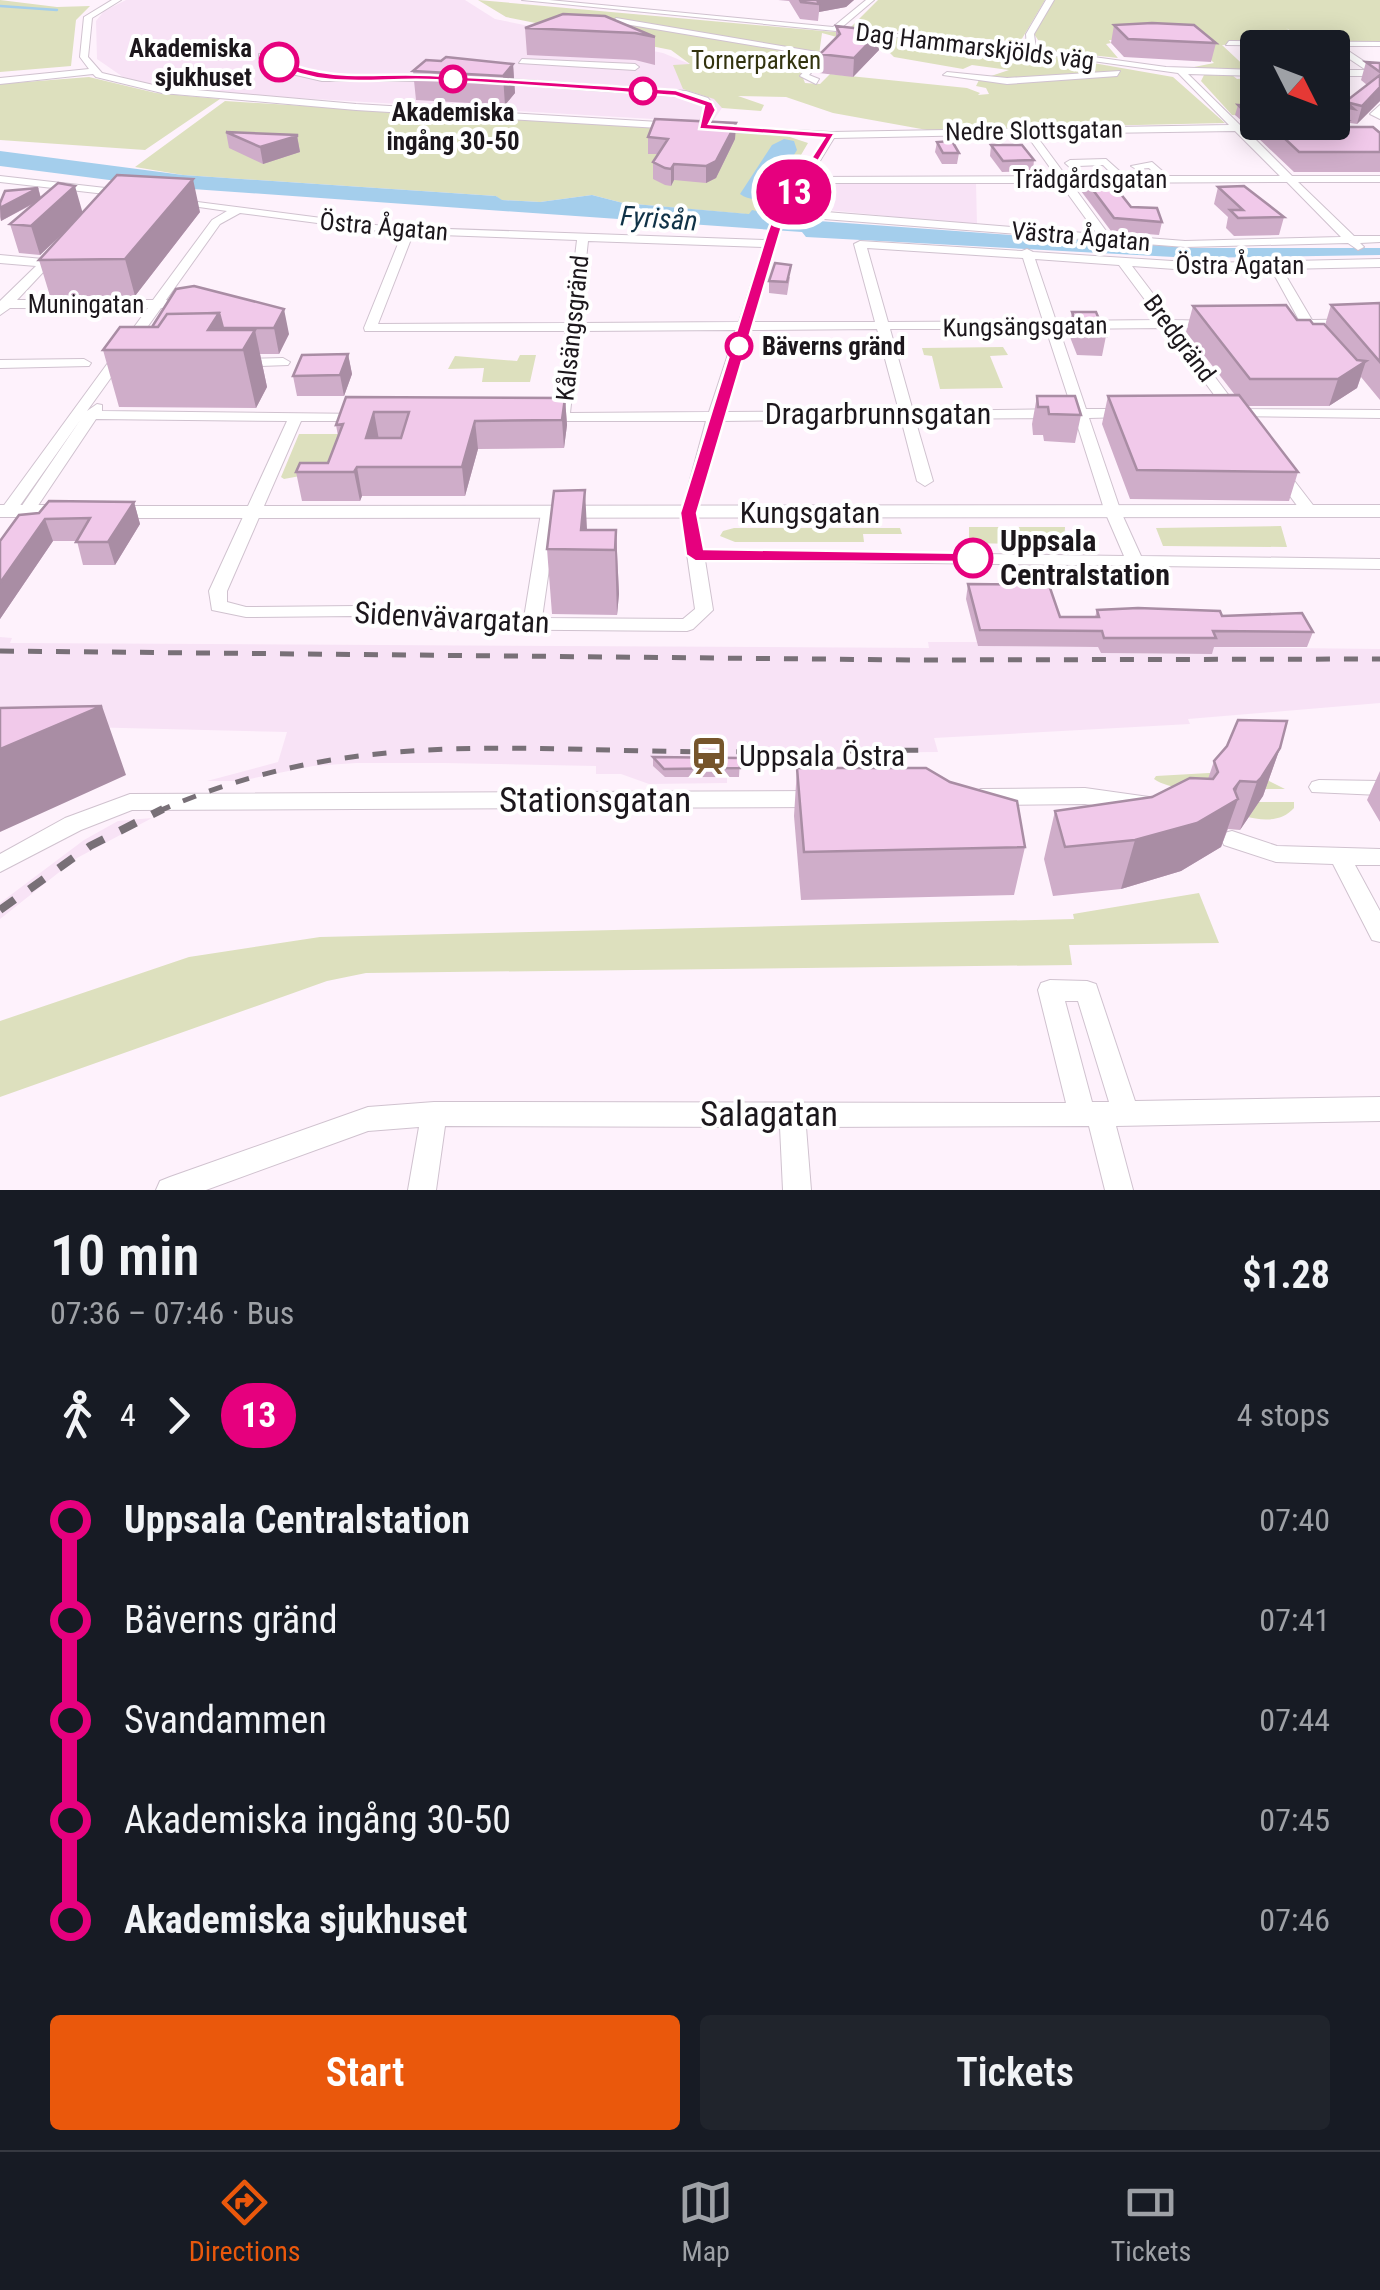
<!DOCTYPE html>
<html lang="en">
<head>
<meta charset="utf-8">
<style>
  :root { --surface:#171b24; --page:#20242c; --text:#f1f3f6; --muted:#9ea1a6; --line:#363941; --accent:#ea580c }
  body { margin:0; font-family:"Roboto Condensed",sans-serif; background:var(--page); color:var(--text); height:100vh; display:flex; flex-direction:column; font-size:38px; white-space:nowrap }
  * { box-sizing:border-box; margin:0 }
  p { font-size:32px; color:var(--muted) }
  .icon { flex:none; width:55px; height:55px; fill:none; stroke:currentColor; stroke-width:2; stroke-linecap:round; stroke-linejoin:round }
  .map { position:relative; height:1190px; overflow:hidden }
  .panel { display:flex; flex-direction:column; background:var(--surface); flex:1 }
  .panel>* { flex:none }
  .badge { padding:0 20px; border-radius:32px; font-size:35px; line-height:65px }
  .needle { width:65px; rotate:132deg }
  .buttons { position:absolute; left:1240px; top:30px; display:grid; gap:20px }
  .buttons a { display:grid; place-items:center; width:110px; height:110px; border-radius:10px; background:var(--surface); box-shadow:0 5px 25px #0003; font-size:50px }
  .map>.badge { position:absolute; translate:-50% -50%; box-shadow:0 0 0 5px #fff }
  .legs { display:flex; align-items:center; gap:15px; height:110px; padding:0 50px; font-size:32px }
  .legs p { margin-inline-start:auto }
  .headline { display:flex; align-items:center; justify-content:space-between; height:170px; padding:0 50px }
  h1 { font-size:55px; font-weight:600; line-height:75px }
  .cta { display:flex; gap:20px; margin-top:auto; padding:20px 50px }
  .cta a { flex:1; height:115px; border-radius:10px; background:var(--accent); color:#fff; font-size:40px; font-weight:600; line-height:115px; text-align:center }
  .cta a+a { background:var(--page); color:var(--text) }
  ul { padding:0 50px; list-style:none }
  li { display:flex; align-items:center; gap:35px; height:100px; font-size:38px }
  li i { display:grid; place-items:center; width:15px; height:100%; margin:0 12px; background:currentColor }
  li i::after { content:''; width:25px; height:25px; margin:-12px; border:8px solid; border-radius:50%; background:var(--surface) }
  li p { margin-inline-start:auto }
  li:first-child i { background:linear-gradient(#0000 50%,currentColor 0) }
  li:last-child i { background:linear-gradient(currentColor 50%,#0000 0) }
  .tab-bar { display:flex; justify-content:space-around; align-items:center; height:140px; border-top:2px solid var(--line); background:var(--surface); font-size:28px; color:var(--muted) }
  .tab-bar a { display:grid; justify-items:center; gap:5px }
  .tab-bar .current { color:var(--accent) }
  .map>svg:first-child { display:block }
  .built { fill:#f8e3f6 }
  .green { fill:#dde0be; fill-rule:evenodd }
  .water { fill:#a4ceec }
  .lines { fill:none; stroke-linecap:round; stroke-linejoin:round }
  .stream { stroke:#a4ceec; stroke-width:2.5 }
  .minor-casing { stroke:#d0c2cf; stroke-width:2 }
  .major-casing { stroke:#d0c2cf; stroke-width:2 }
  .minor { fill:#fff; fill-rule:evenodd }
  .major { fill:#fff; fill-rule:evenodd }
  .rail-far1 { stroke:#787077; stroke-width:5; stroke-dasharray:14 14; stroke-linecap:butt }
  .rail { stroke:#787077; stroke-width:8; stroke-dasharray:18 18; stroke-linecap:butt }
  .wall { fill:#cfadc9 }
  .shaded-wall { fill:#a98da4 }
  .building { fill:#f1c9ea; stroke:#a98da4; stroke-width:2.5; fill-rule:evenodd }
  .line-1 { fill:#e6007e; stroke:#fff; stroke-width:2.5 }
  .stop-1-dot { fill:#fff; stroke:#e6007e; stroke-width:5 }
  .labels { text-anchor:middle; stroke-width:8; stroke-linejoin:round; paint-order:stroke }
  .far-street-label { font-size:25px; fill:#1c171c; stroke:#fff }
  .far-stop-label { font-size:25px; font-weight:bold; fill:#1c171c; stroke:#fff; text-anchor:end }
  .far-park-label { font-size:25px; fill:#33340f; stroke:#fff }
  .far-water-label { font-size:28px; font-style:italic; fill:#103247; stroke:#fff }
  .street-label { font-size:30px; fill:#1c171c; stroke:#fff }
  .stop-label { font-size:30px; font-weight:bold; fill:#1c171c; stroke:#fff; text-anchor:start }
  .poi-label { font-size:30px; fill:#1c171c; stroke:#fff; text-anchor:start }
  .near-street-label { font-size:35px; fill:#1c171c; stroke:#fff }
</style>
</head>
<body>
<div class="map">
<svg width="1380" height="1190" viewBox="0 0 1380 1190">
  <rect width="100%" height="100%" fill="#fef2fc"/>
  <!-- built -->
  <path class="built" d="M126 0H465L495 19 663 53 692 65 726 102 713 121H687L228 94 152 85 123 77 97 59 96 21 104 11Z
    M976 182 977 225 797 207 807 185 813 183Z
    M0 637 12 638 10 643 929 648 928 642H977L978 646 1098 647 1101 653 1211 654 1208 647 1380 649V703L1188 719 1190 724 934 738 938 752 817 753 727 763V783L649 784 621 774H596V766L444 763H356L313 766 240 781H207L278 762 287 732 0 725Z
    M152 818 77 858 0 919V903L84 840 118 821Z"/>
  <!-- green -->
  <path class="green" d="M0 0 57 7 90 6 76 20 71 66 0 72Z
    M478 0 1002 47 1173 77 1225 123 960 129V125L944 130H927L833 113 786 97 738 96 764 105 761 111 722 108 714 99 683 89 673 65 690 64 671 50 506 17ZM822 33 888 51 894 57 963 69 972 65 1009 70 979 80 976 86 986 88 989 94 978 95 980 93 967 88 830 74 820 84 805 83 801 73 819 55Z
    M878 0H1045L1020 42 851 27Z
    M1053 0H1380V43C1346 43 1315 47 1286 28L1303 41 1222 45 1252 73 1232 75 1237 79 1257 78V116L1232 115 1201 81 1204 75H1224L1184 69 1214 63 1207 56 1139 40H1109L1111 43 1106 44 1118 58 1045 50 1034 34Z
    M89 77 156 93 220 99 145 150 0 140V84Z
    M225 101 787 136 808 143 767 213 757 215 623 203 592 195 540 202 501 200 496 196 183 175 135 167Z
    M1003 347 1008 355 990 356 1003 388 940 389 932 356 924 355 922 348Z
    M520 355H536L530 382H482L484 368 448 369 455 356 517 361Z
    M299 434H339L327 465 311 474 284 479 281 477Z
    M1281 526 1287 547 1163 546 1156 528Z
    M969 527H1065L1064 545 969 543Z
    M734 528H900L902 534H863L864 542H735L720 536 723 531Z
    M1209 773H1253L1285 789H1207L1212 802H1294V808C1267 838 1212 801 1183 790 1173 786 1162 785 1154 779L1156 776Z
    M1199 893 1219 943 1069 945 1072 965 366 973 327 981 0 1097V1021L189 957 320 937 1074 919 1073 914Z"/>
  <!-- water -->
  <path class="water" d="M784 139 794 141 797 150 769 195C760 201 748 200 740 194L772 145Z
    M0 151 183 175 496 196 502 200 540 202 592 195 623 203 749 214 752 210 791 219 1193 248H1380V255L1192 258 806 237 802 232 164 187 0 166Z"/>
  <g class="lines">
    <!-- stream -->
    <path class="stream" d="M0 6 57 10"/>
    <!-- minor casing -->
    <g class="minor-casing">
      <path id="minor" d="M112 0H121L92 18 88 57 102 73 162 87 356 104 676 123 681 126 676 129 356 110 162 93 96 77 93 74 0 84V78L89 69 80 57 84 17Z
        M522 0H549L833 27 866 0H874L841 28 1027 48 1026 34 1046 0H1054L1034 34 1036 49 1166 67 1258 70V76L1188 74 1240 125H1284L1286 127 1281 130H1246L1292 176H1380V182H1298L1354 236H1380V242L1360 243 1364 247 1358 250 1348 243 1185 247 785 216 751 322H875L854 244 860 241 1022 251 1027 249 1033 252 1203 263 1380 259V267L1282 269 1312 320 1380 319V327L1316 328 1318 332 1312 336 1307 335 1303 328H1290L1284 324 1299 320 1271 269 1203 271 1132 266 1173 320 1214 321V327L1209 328H1178L1239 409 1380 410V418L1227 416 1226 411 1165 328 1059 329 1086 409H1126L1133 413 1126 417 1089 418 1121 512 1141 556 1380 559V569L705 560 713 610 693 629 687 631 428 629 357 616 246 617 212 610 209 591 287 421 96 419 33 513H21L19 510 81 419 14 514H2L0 511 2 508 148 308H10L0 315V301L36 266 0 263V255L43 259 53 249 63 251 17 300H153L212 220 227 211 178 204 173 201 174 199 391 227 766 240 774 217 825 137 712 131 709 130V126L831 132 1229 125 1178 73 979 45ZM1235 131 1280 176H1168L1152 162 1131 166 1136 169 1149 168 1157 176H1125L1106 159 1070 160 1065 163 1075 172 1080 169 1078 166 1103 165 1114 176H1066L1035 134ZM1026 134 1056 176 810 177 834 138ZM1287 182 1341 237 1185 241 1109 235 1071 183ZM806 183H1060L1097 234 789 209ZM240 213 402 234 364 328 365 331H566L555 414 537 415V421H706L681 513 695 609 683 619 542 618 557 513 549 508 541 513 524 618 428 617 357 606 246 607 227 602V591L301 421H361L366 420V414L102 411V405L97 404 87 411 161 308 170 307V301L166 300 220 224ZM413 234 577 240 567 323 378 324ZM588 241 763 247 739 322 579 323ZM867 248 1023 258 1043 321 888 322ZM1035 259 1119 265 1160 320 1056 321ZM877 329 899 411 723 412 749 330ZM890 329H1046L1072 409 913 411ZM736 330 709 412 570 413 579 331ZM1075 418 1105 512 1124 556 703 550 697 513 721 421 901 419 917 481 925 486 933 481 915 419Z
        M616 18 823 53 827 55 809 75 819 79 816 84 800 76 817 56 613 22Z
        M1229 41 1380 42V46H1341L1380 72V79L1374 76H1332V70H1366L1330 46 1226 45Z
        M259 54 302 71 322 75H437L441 78 437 81H322L296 75 259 58Z
        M522 59 635 64 639 67 635 70 519 63Z
        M1120 71 1117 76 1007 84 943 75 947 72 1007 78Z
        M493 78 686 91 708 98 715 107 708 127 703 130 698 127 705 107 702 102 685 97 490 83Z
        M1380 105V119L1370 114Z
        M0 176 123 190 128 193 123 196 0 182Z
        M283 358 290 362 288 365 238 367 231 363 238 359Z
        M84 359 91 363 89 366 0 368V360Z
        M1281 468 1286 470 1316 509 1318 512 1316 515H1304L1273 473Z
        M1319 780 1380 781V795L1312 792 1309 787 1312 782Z
        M1085 788 1149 797 1156 800 1160 805 1156 810 1149 813 1085 804 981 805 974 802 971 797 974 792 981 789Z
        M815 791 822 794 826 799 822 804 815 807 132 810 81 830 0 872V854L65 818 130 794Z
        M1232 831 1277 846 1380 849V865H1355L1380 911V942L1372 940 1333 864 1276 862 1224 845 1221 839 1224 833Z
        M1050 980 1087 981 1096 984 1135 1101 1380 1097V1121L1116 1126 1133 1190H1105L1089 1126 806 1127 811 1190H783L780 1127 445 1126 436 1190H408L419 1127 368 1131 206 1190H156L160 1181 170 1177 368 1107 434 1102 1066 1103 1038 990 1041 983ZM1065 1001H1078L1109 1102H1092Z"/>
    </g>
    <!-- major casing -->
    <g class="major-casing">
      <path id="major" d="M0 505H68L77 511 68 517H0Z
        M1380 505V517L112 518 103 512 112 506Z"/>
    </g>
    <!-- minor -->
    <use href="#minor" class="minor"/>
    <!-- major -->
    <use href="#major" class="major"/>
    <!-- rail-far1 -->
    <path class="rail-far1" d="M0 651 917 660 1380 659
      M157 812C325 737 471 747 649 751 743 753 836 751 930 750"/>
    <!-- rail -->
    <path class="rail" d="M0 910 90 846 163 809"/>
  </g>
  <!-- wall -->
  <path class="wall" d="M778 0H854L846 7 819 12 818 21 800 19 789 1Z
    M605 16 655 37V65L635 60 527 55 525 28Z
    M1114 25 1216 43 1211 62 1124 57 1111 43Z
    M836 26 879 50 853 77 819 73 820 54 836 39Z
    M1366 62 1380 63V101L1357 124 1350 123 1349 127 1380 133V172H1294L1255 135 1258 122H1332V102H1345L1367 85 1361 80Z
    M513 64 515 93 505 105 416 100 413 71Z
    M1238 105 1258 106V121H1242L1235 115Z
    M736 123 735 139 716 178 706 183 674 180 671 186 665 185 653 179V162L657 154H648V137Z
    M226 132 297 135 300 152 263 164 229 148Z
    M937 142 959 153 957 164H942L935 152Z
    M991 145 1034 160 1033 171 1002 172 990 156Z
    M1081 174 1131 207 1162 222 1159 235 1111 231 1078 187Z
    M38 187 41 198 82 213 200 212 135 296H50L39 260 66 230 40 255 19 253 10 224 35 203 1 221 0 217V203Z
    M1218 187 1284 217 1279 235 1234 236 1226 228 1228 217 1214 204Z
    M790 277 787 295 769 293V281Z
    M176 289 289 334 279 354H260L267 387 256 408 119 407 103 350 151 327Z
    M1380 303V400L1361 377 1357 388 1329 406H1247L1298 472 1289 501 1130 499 1102 424 1108 396 1235 395 1186 332 1193 306 1325 325 1331 305Z
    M1072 312 1106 336 1102 356 1077 355 1068 332Z
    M348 354 352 374 344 396H297L293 376Z
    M1037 396 1081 415 1075 443 1044 441 1043 435H1033L1032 424Z
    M346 397 565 398 567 425 564 448 478 449 465 496H362L360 501H302L296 472 328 463 338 436 336 425Z
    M134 502 140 524 115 565H83L77 541H53L0 619V541L19 515Z
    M616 530 619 594 617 615 552 614 547 549Z
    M968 584 1060 617H1095L1097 610 1222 616 1313 632 1307 647H1214L1212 654 1101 653 1098 647 978 646 966 599Z
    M1280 748 1263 796 1240 830 1228 829 1221 847 1181 871 1121 889 1053 896 1044 859 1055 811 1152 797 1208 779 1214 761Z
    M653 757 740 758 739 777H665L653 766Z
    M797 768 1025 847 1014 895 801 900 794 816Z
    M1380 771V822L1367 800Z"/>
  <!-- shaded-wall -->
  <path class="shaded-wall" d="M814 0H854L846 7 819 12V4Z
    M880 31 879 50 853 77 854 58Z
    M513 64 515 93 505 105 503 76Z
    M1380 87V101L1357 124 1362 106Z
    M736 123 735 139 716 178 706 183V166Z
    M297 136 300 152 263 164 260 147Z
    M674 164V180L671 186V169Z
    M193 179 200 212 135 296 125 259Z
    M75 186 83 214 40 255 31 226Z
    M38 188 41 199 1 221 0 208Z
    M284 309 289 334 279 354 274 328Z
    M219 313 228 350 208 330Z
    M255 330 267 387 256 408 243 350Z
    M348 354 352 374 344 396 340 375Z
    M1366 361 1357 388 1329 406 1338 379Z
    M565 398 567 425 564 448 562 420Z
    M374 412 379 440 366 438Z
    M475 421 478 449 465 496 462 467Z
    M357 467 362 496 360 501 354 472Z
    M585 490 588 549 581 530Z
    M134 502 140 524 115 565 108 542Z
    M45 519 53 541 0 619V583Z
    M616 530 619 594 617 615 615 550Z
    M102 706 126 775 0 832V749Z
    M1280 748 1263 796 1240 830 1257 782Z
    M1240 781 1232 802 1238 799 1221 847 1181 871 1121 889 1135 840 1234 789Z"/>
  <!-- building -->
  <path class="building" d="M800 0H817L819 4 801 2Z
    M563 14 605 16 655 37 635 33 525 28Z
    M1152 23 1194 25 1216 43 1128 39 1114 25Z
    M836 26 880 31 854 58 820 54 840 34Z
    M446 57 513 64 503 76 413 71 426 60 441 61Z
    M1366 62 1380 63V72Z
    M1380 75V87L1362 106 1346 102 1354 109 1332 105V102L1336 100 1345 102Z
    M1238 105 1258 106V111H1244Z
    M655 119 736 123 716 161 706 166 674 164 671 169 665 168 653 162 668 139 648 137Z
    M1332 119 1348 121 1338 127H1373L1380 133V152H1299L1267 122H1332Z
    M226 132 297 135V136L260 147Z
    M952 141 959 153H943L937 142Z
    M991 145H1022L1034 160 1003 161Z
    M1081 174H1105L1131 207 1157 208 1162 222 1114 218Z
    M117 175 193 179 125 259 39 260Z
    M58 183 75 186 31 226 10 224Z
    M1244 186 1284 217 1238 218 1230 210H1243L1218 187Z
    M38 188 0 208V203L5 191Z
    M775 263 791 265 787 282 769 281Z
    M194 286 284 309 274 328H223L219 313 167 314 158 327H152L176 289Z
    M1380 303V362L1331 305Z
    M1286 305 1297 320H1310L1313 324H1324L1357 360 1366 361 1338 379H1250L1193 306Z
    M1072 312H1096L1106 336 1081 335Z
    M219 313 208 330H255L243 350H103L120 327H158L167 314Z
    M348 354 340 375 293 376 302 355Z
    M1239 395 1298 472 1137 470 1108 396Z
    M1037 396H1075L1081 415 1049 414 1048 407H1038Z
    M346 397 565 398 562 420 475 421 462 467H357L354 472H296L300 463H328L343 424 336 425ZM374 412H409L401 438H366Z
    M585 490 581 530H616L615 550 547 549 554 491Z
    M49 501 134 502 108 542H76L90 518 45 519 0 583V541L19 515 39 513Z
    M968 584 1049 585 1060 617H1099L1097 610 1138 608 1220 611 1222 616 1302 613 1313 632 1213 631 1216 638H1104L1102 631 980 630Z
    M102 706 0 749V708Z
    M1238 720 1287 721 1280 748 1261 778 1257 782 1240 781 1234 789 1238 799 1197 823 1135 840 1065 847 1055 811 1152 797 1190 778 1213 779 1218 772 1214 761 1227 746Z
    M653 757 740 758V768L664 769Z
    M797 768H926L950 782 1017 801 1025 847 804 852Z"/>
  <!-- line-1 -->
  <path class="line-1" d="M279 60C338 83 370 72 430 75 512 79 594 85 676 90L712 102 716 110 709 124 835 133 785 217 780 233 697 513 704 549 973 553 980 554V562L695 561 686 555 680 513 767 233 773 217 824 138 699 129 704 106 675 96C593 91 510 83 428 80 375 78 324 90 276 64Z"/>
  <!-- icons -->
  <defs>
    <g id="station-bare" transform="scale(3)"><path d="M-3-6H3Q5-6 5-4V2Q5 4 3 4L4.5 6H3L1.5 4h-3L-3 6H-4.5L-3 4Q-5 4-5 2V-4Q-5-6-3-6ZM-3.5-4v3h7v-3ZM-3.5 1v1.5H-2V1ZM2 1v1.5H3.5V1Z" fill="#76552b" stroke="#fff" stroke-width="2.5" paint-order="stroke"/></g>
  </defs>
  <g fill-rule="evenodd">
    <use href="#station-bare" x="709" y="756"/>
  </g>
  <!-- markers -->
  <g class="stop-1-dot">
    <circle cx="279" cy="62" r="18"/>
    <circle cx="453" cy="79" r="12"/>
    <circle cx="643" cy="91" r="12"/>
    <circle cx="739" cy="346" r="12"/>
    <circle cx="973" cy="558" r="18"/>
  </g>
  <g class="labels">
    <!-- far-street labels -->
    <g class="far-street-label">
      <text transform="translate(975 46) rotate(7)" y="9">Dag Hammarskjölds väg</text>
      <text transform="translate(1034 130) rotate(-1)" y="9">Nedre Slottsgatan</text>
      <text x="1090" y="188">Trädgårdsgatan</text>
      <text transform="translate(384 226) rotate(5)" y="9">Östra Ågatan</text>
      <text transform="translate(1081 236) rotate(5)" y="9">Västra Ågatan</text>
      <text x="1240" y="274">Östra Ågatan</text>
      <text x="86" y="313">Muningatan</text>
      <text transform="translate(1025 326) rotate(-1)" y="9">Kungsängsgatan</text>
      <text transform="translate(572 328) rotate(-84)" y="9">Kålsängsgränd</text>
      <text transform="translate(1180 338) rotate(53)" y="9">Bredgränd</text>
    </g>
    <!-- far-stop labels -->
    <g class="far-stop-label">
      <text x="252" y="57">Akademiska<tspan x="252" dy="29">sjukhuset</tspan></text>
      <text x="453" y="121" text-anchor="middle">Akademiska<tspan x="453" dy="29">ingång 30-50</tspan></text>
      <text x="762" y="355" text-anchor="start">Bäverns gränd</text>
    </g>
    <!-- far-park labels -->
    <g class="far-park-label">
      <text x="756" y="69">Tornerparken</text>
    </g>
    <!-- far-water labels -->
    <g class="far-water-label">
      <text transform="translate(659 218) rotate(4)" y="10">Fyrisån</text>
    </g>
    <!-- street labels -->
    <g class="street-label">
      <text x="878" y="424">Dragarbrunnsgatan</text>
      <text x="810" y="523">Kungsgatan</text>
      <text transform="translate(452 618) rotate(3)" y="10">Sidenvävargatan</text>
    </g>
    <!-- stop labels -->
    <g class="stop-label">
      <text x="1000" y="551">Uppsala<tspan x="1000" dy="34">Centralstation</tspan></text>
    </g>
    <!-- poi labels -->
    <g class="poi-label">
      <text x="739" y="766">Uppsala Östra</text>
    </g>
    <!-- near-street labels -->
    <g class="near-street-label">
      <text x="595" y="812">Stationsgatan</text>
      <text x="769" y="1126">Salagatan</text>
    </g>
  </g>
</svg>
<div class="buttons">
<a><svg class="needle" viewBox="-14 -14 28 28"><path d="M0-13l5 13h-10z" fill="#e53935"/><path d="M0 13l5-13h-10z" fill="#9ea1a6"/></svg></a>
</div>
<b class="badge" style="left:794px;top:192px;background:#e6007e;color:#fff">13</b>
</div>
<section class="panel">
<div class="headline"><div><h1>10 min</h1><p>07:36 – 07:46 · Bus</p></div><b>$1.28</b></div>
<div class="legs"><svg class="icon" aria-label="walk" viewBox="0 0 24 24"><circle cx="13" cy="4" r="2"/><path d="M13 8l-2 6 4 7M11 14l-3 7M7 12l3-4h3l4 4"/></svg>4<svg class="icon" aria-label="forward" viewBox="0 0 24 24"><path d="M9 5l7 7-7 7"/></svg><b class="badge" style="background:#e6007e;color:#fff">13</b><p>4 stops</p></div>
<ul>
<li><i style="color:#e6007e"></i><b>Uppsala Centralstation</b><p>07:40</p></li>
<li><i style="color:#e6007e"></i><span>Bäverns gränd</span><p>07:41</p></li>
<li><i style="color:#e6007e"></i><span>Svandammen</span><p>07:44</p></li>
<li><i style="color:#e6007e"></i><span>Akademiska ingång 30-50</span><p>07:45</p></li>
<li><i style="color:#e6007e"></i><b>Akademiska sjukhuset</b><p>07:46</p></li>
</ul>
<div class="cta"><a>Start</a><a>Tickets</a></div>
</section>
<nav class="tab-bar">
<a class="current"><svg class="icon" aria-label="directions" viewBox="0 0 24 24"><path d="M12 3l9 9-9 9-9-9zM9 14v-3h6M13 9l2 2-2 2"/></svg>Directions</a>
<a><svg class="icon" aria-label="map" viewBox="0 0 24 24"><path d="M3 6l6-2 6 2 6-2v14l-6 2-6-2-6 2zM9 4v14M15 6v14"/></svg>Map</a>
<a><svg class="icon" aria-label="tickets" viewBox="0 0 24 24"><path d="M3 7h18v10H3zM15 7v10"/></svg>Tickets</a>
</nav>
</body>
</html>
